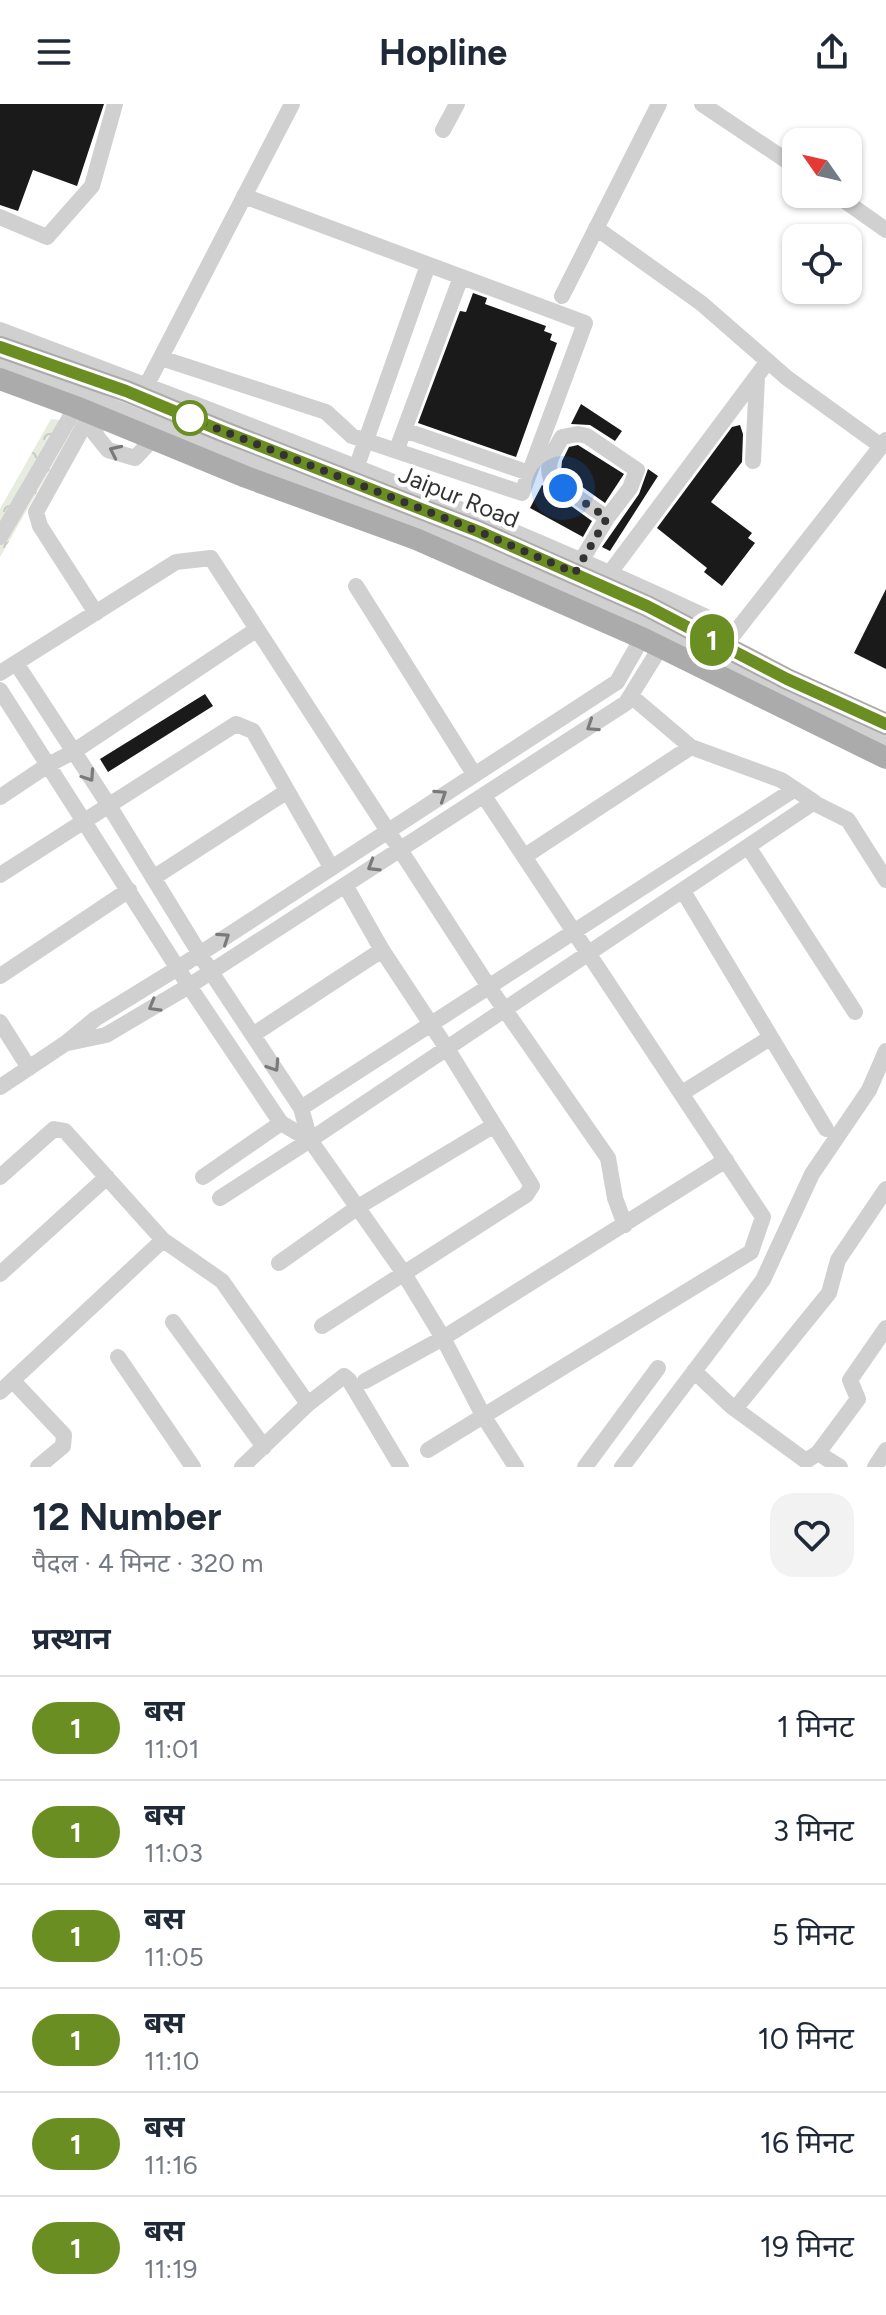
<!DOCTYPE html>
<html lang="hi">
<head>
<meta charset="utf-8">
<style>
  :root { --surface:#fff; --page:#f2f2f3; --text:#1f2937; --muted:#747a83; --line:#e0e1e3 }
  body { margin:0; font-family:Figtree,"Noto Sans Devanagari",sans-serif; background:var(--page); color:var(--text); height:100vh; display:flex; flex-direction:column; font-size:30px; white-space:nowrap }
  * { box-sizing:border-box; margin:0 }
  p { font-size:26px; color:var(--muted) }
  .icon { flex:none; width:44px; height:44px; fill:none; stroke:currentColor; stroke-width:2; stroke-linecap:round; stroke-linejoin:round }
  .map { position:relative; height:1363px; overflow:hidden }
  .panel { display:flex; flex-direction:column; background:var(--surface); flex:1 }
  .panel>* { flex:none }
  .badge { padding:0 16px; border-radius:26px; font-size:28px; line-height:52px }
  .needle { width:52px; rotate:304deg }
  .fabs { position:absolute; left:782px; top:24px; display:grid; gap:16px }
  .fabs a { display:grid; place-items:center; width:80px; height:80px; border-radius:16px; background:var(--surface); box-shadow:0 2px 6px #0004; font-size:40px }
  .you { position:absolute; width:40px; height:40px; margin:-20px; border:6px solid #fff; border-radius:50%; background:#1a73e8; box-shadow:0 0 0 12px #1a73e833 }
  .map>.badge { position:absolute; translate:-50% -50%; box-shadow:0 0 0 4px #fff }
  h2 { padding:0 32px; font-size:30px; line-height:72px }
  .round { display:grid; place-items:center; flex:none; width:84px; height:84px; border-radius:24px; background:var(--page) }
  .head { display:flex; align-items:center; justify-content:space-between; height:136px; padding:0 32px }
  h1 { font-size:38px; font-weight:700; line-height:60px }
  ul { padding:0; list-style:none }
  li { display:flex; align-items:center; gap:24px; height:104px; padding:0 32px; border-top:2px solid var(--line) }
  li div { flex:1 }
  li b { display:block; font-size:30px }
  li em { font-style:normal }
  li .badge { min-width:88px; font-weight:700; text-align:center }
  header { display:flex; justify-content:space-between; align-items:center; height:104px; padding:0 32px; background:var(--surface); font-size:36px; font-weight:700 }
  .map>svg:first-child { display:block }
  .park { fill:url(#park-crowns) }
  .building { fill:#1a1a1a }
  .lines { fill:none; stroke-linecap:round; stroke-linejoin:round }
  .minor { stroke:#d0d0d0; stroke-width:16 }
  .major { stroke:#ababab; stroke-width:22 }
  .oneway { stroke:#7a7a7a }
  .line-casing { stroke:#fff; stroke-width:18 }
  .line { stroke:#6b8e23; stroke-width:12 }
  .walk { stroke:#333; stroke-width:8; stroke-dasharray:0 14.4 }
  .stop-dot { fill:#fff; stroke:#6b8e23; stroke-width:4 }
  .labels { text-anchor:middle; stroke-width:8; stroke-linejoin:round; paint-order:stroke }
  .street-label { font-size:24px; fill:#333; stroke:#fff }
</style>
</head>
<body>
<header><svg class="icon" aria-label="menu" viewBox="0 0 24 24"><path d="M4 6h16M4 12h16M4 18h16"/></svg>Hopline<svg class="icon" aria-label="share" viewBox="0 0 24 24"><path d="M12 15V3M7 8l5-5 5 5M5 13v7h14v-7"/></svg></header>
<div class="map">
<svg width="886" height="1363" viewBox="0 0 886 1363">
  <defs>
    <pattern id="park-crowns" width="20" height="18" patternUnits="userSpaceOnUse" patternTransform="scale(2)"><rect width="20" height="18" fill="#e6ecdf"/><path d="M2 6a3 3 0 1 1 6 0M12 15a3 3 0 1 1 6 0" fill="none" stroke="#c6cbc0"/></pattern>
  </defs>
  <rect width="100%" height="100%" fill="#fff"/>
  <!-- park -->
  <path class="park" d="M51 315 77 318 0 453V405Z"/>
  <!-- building -->
  <path class="building" d="M0 0H104L77 82 33 66 18 107 0 101Z
    M473 189 487 194 485 200 546 222 544 227 552 230 550 236 557 239 516 353 418 319 460 207 466 208Z
    M581 300 622 327 615 337 590 321 571 320Z
    M740 321 743 330 742 358 711 398 752 429 748 434 755 439 722 482 704 468 707 464 657 424 732 323Z
    M578 341 624 370 605 399 561 368 562 357 569 343Z
    M648 365 658 372 610 447 602 443 639 390Z
    M542 381 592 417 583 433 530 404Z
    M886 485V565L854 549Z
    M205 590 213 602 108 668 100 655Z"/>
  <g class="lines">
    <!-- minor -->
    <path class="minor" d="M702 0 796 63
      M443 26 457 0
      M835 90 886 126
      M0 113 47 133 92 82 115 0
      M596 124 701 199 787 274 881 342
      M562 192 659 0
      M0 226C248 320 496 413 736 527
      M161 254 326 308 352 332 522 389 585 219 244 92
      M0 258 234 351 458 435 734 561 886 638
      M143 288 292 0
      M91 309 36 408 40 422 96 509
      M98 313 95 330 108 346 135 354 152 336
      M404 326 529 369
      M397 345 461 173
      M753 357 757 273
      M354 370 428 161
      M0 433 76 303
      M578 462 607 414 630 384 637 366 587 332 578 330 562 333C554 348 545 358 551 375L607 414
      M606 474 768 257
      M356 482 474 670
      M730 535 886 336
      M16 559 108 700 211 868 301 1004 310 1036 403 1168 443 1234 484 1313 516 1363
      M0 569 176 458 211 454 489 883 608 1054 615 1094 625 1121
      M0 586 189 882 281 1019 310 1036
      M0 693 48 661 73 648 256 526
      M814 699 848 716 886 776
      M749 744 855 908
      M525 752 691 643
      M0 771 236 620 253 627 331 763
      M153 774 286 688
      M683 787 826 1025
      M0 872 129 786
      M0 918 29 964
      M254 930 382 846
      M68 939 106 931 189 882 626 599 660 544
      M0 983 66 939 95 915 178 864 617 578 642 534
      M682 989 770 934
      M301 1004 795 685
      M0 1073 54 1025 65 1027 163 1136 222 1177 308 1300
      M203 1073 281 1019
      M220 1094 310 1036 814 698 781 676 691 643 631 592
      M279 1159 358 1103 493 1022
      M0 1170 107 1073
      M173 1218 264 1343
      M322 1222 526 1091 532 1082 446 943 382 846 345 781
      M118 1253 193 1363
      M694 1267 731 1302 806 1357 818 1349 840 1363
      M13 1277 64 1331 63 1342 38 1363
      M365 1277 443 1234 726 1056
      M0 1288 163 1136
      M735 1305 829 1189 838 1156 886 1085
      M428 1346 751 1148 763 1113 484 692
      M818 1349 858 1295 850 1276 886 1224
      M242 1363 308 1300 344 1272 349 1276 401 1363
      M585 1363 658 1264
      M622 1363 763 1176 812 1070 869 986 886 947
      M875 1363 886 1346"/>
    <!-- major -->
    <path class="major" d="M0 243 126 287 222 327 480 428 647 502 787 575 886 620
      M0 275 76 303 246 373 416 435 642 534 886 654"/>
  </g>
  <!-- one-way arrows -->
  <defs><path id="oneway-chevron" d="M-2-3.5L2.5 0L-2 3.5" fill="none" stroke-width="1.6" stroke-linecap="round" stroke-linejoin="round" transform="scale(2)"/></defs>
  <g class="oneway">
    <use href="#oneway-chevron" transform="translate(115 347) rotate(-155)"/>
    <use href="#oneway-chevron" transform="translate(592 622) rotate(147)"/>
    <use href="#oneway-chevron" transform="translate(89 672) rotate(56)"/>
    <use href="#oneway-chevron" transform="translate(441 691) rotate(-33)"/>
    <use href="#oneway-chevron" transform="translate(373 762) rotate(148)"/>
    <use href="#oneway-chevron" transform="translate(224 834) rotate(-34)"/>
    <use href="#oneway-chevron" transform="translate(154 902) rotate(150)"/>
    <use href="#oneway-chevron" transform="translate(274 962) rotate(57)"/>
  </g>
  <g class="lines">
    <!-- line casing -->
    <g class="line-casing">
      <path id="line" d="M0 243 126 287 222 327 480 428 647 502 787 575 886 620"/>
    </g>
    <!-- line -->
    <use href="#line" class="line"/>
    <!-- walk -->
    <path class="walk" d="M190 314 480 428 575 469 607 414 563 384"/>
  </g>
  <!-- markers -->
  <circle class="stop-dot" cx="190" cy="314" r="16"/>
  <g class="labels">
    <!-- street labels -->
    <g class="street-label">
      <text transform="translate(459 393) rotate(22)" y="8">Jaipur Road</text>
    </g>
  </g>
</svg>
<div class="fabs">
<a><svg class="needle" viewBox="-14 -14 28 28"><path d="M0-13l5 13h-10z" fill="#e53935"/><path d="M0 13l5-13h-10z" fill="#747a83"/></svg></a>
<a><svg class="icon" aria-label="locate" viewBox="0 0 24 24"><circle cx="12" cy="12" r="6"/><path d="M12 2v4M12 18v4M2 12h4M18 12h4"/></svg></a>
</div>
<div class="you" style="left:563px;top:384px"></div>
<b class="badge" style="left:712px;top:536px;background:#6b8e23;color:#fff">1</b>
</div>
<section class="panel">
<div class="head"><div><h1>12 Number</h1><p>पैदल · 4 मिनट · 320 m</p></div><a class="round"><svg class="icon" aria-label="heart" viewBox="0 0 24 24"><path d="M12 20l-8-8c-3-5 5-10 8-4 3-6 11-1 8 4z"/></svg></a></div>
<h2>प्रस्थान</h2>
<ul>
<li><span class="badge" style="background:#6b8e23;color:#fff">1</span><div><b>बस</b><p>11:01</p></div><em>1 मिनट</em></li>
<li><span class="badge" style="background:#6b8e23;color:#fff">1</span><div><b>बस</b><p>11:03</p></div><em>3 मिनट</em></li>
<li><span class="badge" style="background:#6b8e23;color:#fff">1</span><div><b>बस</b><p>11:05</p></div><em>5 मिनट</em></li>
<li><span class="badge" style="background:#6b8e23;color:#fff">1</span><div><b>बस</b><p>11:10</p></div><em>10 मिनट</em></li>
<li><span class="badge" style="background:#6b8e23;color:#fff">1</span><div><b>बस</b><p>11:16</p></div><em>16 मिनट</em></li>
<li><span class="badge" style="background:#6b8e23;color:#fff">1</span><div><b>बस</b><p>11:19</p></div><em>19 मिनट</em></li>
</ul>
</section>
</body>
</html>
